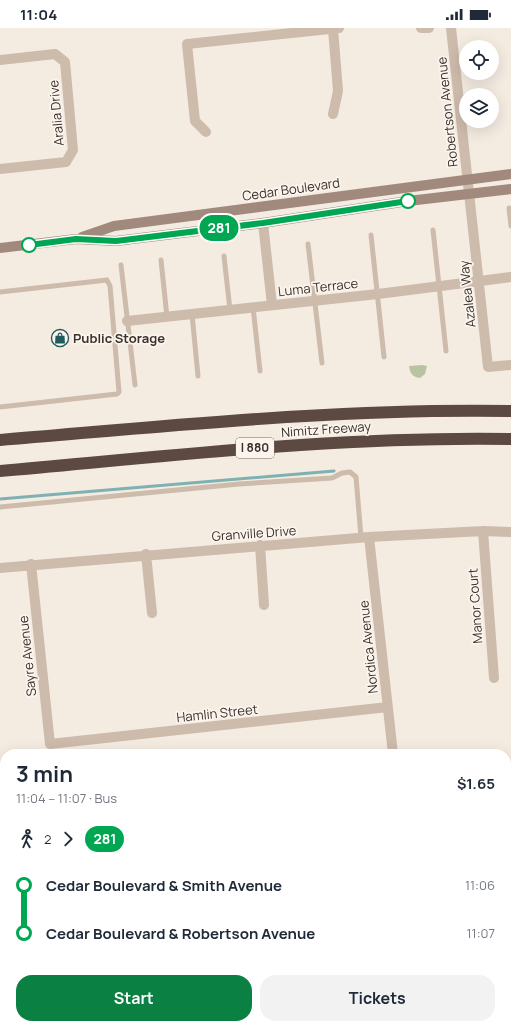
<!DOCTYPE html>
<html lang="en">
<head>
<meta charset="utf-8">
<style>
  :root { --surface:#fff; --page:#f2f2f3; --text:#1f2937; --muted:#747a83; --accent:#0b8043 }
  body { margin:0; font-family:Manrope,sans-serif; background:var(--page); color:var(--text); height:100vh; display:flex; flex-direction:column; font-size:15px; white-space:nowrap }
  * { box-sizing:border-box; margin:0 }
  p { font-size:13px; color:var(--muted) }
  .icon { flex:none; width:22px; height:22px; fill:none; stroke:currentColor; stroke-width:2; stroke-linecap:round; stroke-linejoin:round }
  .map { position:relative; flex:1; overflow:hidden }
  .sheet { position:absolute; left:0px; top:721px; width:511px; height:280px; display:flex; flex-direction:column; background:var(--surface); border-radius:16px 16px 0 0; box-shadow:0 4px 16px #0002 }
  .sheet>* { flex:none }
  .badge { padding:0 8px; border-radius:13px; font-size:14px; line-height:26px }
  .controls { position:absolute; left:459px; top:12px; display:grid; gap:8px }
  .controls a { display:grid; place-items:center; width:40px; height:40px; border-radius:50%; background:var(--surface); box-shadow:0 4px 16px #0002; font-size:20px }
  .map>.badge { position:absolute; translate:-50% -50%; box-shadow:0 0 0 2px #fff }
  .legs { display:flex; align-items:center; gap:6px; height:44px; padding:0 16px; font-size:13px }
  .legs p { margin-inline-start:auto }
  .overview { display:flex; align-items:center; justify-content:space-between; height:68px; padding:0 16px }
  h1 { font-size:22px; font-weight:700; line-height:30px }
  .cta { display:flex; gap:8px; margin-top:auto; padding:8px 16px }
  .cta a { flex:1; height:46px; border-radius:16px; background:var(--accent); color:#fff; font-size:16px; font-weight:700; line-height:46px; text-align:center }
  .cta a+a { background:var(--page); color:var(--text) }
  ul { padding:0 16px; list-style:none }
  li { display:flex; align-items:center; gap:14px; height:48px; font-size:15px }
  li i { display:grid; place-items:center; width:6px; height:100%; margin:0 5px; background:currentColor }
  li i::after { content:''; width:10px; height:10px; margin:-5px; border:3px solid; border-radius:50%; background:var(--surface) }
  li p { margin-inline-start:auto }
  li:first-child i { background:linear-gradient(#0000 50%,currentColor 0) }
  li:last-child i { background:linear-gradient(currentColor 50%,#0000 0) }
  .status { display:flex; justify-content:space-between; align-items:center; height:28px; padding:0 20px; background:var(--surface); direction:ltr }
  .status svg { height:11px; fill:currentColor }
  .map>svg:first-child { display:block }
  .green { fill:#b8c4a0 }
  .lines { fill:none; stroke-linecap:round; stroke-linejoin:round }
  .stream { stroke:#7fb0b2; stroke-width:3 }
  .lane { stroke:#cdbbac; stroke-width:5 }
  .street { stroke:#cdbbac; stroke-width:10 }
  .secondary { stroke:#a18a7d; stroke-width:10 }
  .highway { stroke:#5c4a42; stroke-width:12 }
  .line-1-casing { stroke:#fff; stroke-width:9 }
  .line-1 { stroke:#00a651; stroke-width:6 }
  .stop-1-dot { fill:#fff; stroke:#00a651; stroke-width:2 }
  .labels { text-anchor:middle; stroke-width:3.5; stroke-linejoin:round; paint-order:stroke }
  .shield { fill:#fbf5ee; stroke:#756b66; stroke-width:1 }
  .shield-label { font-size:12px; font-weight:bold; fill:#3b302b }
  .street-label { font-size:13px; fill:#3b302b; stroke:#fbf5ee }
  .poi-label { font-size:13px; font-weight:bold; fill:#3b302b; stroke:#fbf5ee; text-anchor:start }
</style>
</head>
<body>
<div class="status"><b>11:04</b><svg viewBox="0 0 49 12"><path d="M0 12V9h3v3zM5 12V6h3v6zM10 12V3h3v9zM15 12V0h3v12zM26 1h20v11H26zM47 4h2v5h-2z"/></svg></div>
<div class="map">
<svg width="511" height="1001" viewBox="0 0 511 1001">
  <rect width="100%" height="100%" fill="#f4ebe1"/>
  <!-- green -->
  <path class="green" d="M422 337 427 338 425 346 420 350C412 349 410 345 409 338Z"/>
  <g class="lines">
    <!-- stream -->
    <path class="stream" d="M0 471 334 443"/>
    <!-- lane -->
    <path class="lane" d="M509 180 511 198
      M433 202 446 323
      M371 207 384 329
      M308 216 322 335
      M224 228 230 282
      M161 232 167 289
      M121 237 135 357
      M0 264 107 252 110 258 119 364 117 366 0 379
      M253 279 260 343
      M192 286 198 348
      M0 479 239 456 332 450 342 445 350 444 356 449 361 509
      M506 806H511"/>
    <!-- street -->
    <path class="street" d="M421 0H429
      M451 0 488 339 511 337
      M0 32 55 26 65 34 73 122 66 134 0 141
      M333 86 338 63 333 1
      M206 104 195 93 187 16 339 0
      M263 195 272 277
      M127 293 378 266 511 249
      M483 503 494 650
      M369 509 393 726
      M260 517 264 577
      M146 526 152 585
      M31 536 50 716 388 679
      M0 540 369 509 483 503 511 504
      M506 769 511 768
      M0 834 5 833
      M65 996 66 1001
      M176 996 177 1001
      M289 996V1001"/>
    <!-- secondary -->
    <path class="secondary" d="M82 209 114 198 511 146
      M0 220 76 211 116 213 263 195 408 173 511 161"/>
    <!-- highway -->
    <path class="highway" d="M0 412C170 398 340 380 511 383
      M0 443C170 428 340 408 511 411"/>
  </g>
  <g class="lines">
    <!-- line-1 casing -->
    <g class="line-1-casing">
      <path id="line-1" d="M29 217 76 211 116 213 263 195 408 173"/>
    </g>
    <!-- line-1 -->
    <use href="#line-1" class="line-1"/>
  </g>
  <!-- icons -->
  <defs>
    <g id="shop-ring" transform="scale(0.9)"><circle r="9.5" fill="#fbf5ee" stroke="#1f5a5e" stroke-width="1.5"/><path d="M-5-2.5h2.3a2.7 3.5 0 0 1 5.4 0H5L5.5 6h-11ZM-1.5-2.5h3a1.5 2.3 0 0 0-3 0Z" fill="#1f5a5e"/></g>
  </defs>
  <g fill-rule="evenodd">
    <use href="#shop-ring" x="60" y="310"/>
  </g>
  <!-- markers -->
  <g class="stop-1-dot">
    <circle cx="408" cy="173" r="7"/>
    <circle cx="29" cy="217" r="7"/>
  </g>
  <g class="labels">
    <!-- shield labels -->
    <rect class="shield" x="236" y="410" width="38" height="20" rx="3"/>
    <g class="shield-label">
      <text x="255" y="424">I 880</text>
    </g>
    <!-- street labels -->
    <g class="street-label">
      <text transform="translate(447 84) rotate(-96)" y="5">Robertson Avenue</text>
      <text transform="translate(56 85) rotate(-95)" y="5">Aralia Drive</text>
      <text transform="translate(291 161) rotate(-8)" y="5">Cedar Boulevard</text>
      <text transform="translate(318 259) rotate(-6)" y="5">Luma Terrace</text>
      <text transform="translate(467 266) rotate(-96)" y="5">Azalea Way</text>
      <text transform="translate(326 401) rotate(-4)" y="5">Nimitz Freeway</text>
      <text transform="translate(254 505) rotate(-4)" y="5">Granville Drive</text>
      <text transform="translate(475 578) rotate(-94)" y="5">Manor Court</text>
      <text transform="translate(368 619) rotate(-96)" y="5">Nordica Avenue</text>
      <text transform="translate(27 628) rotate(-96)" y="5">Sayre Avenue</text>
      <text transform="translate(217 685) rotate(-6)" y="5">Hamlin Street</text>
    </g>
    <!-- poi labels -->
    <g class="poi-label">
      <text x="73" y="315">Public Storage</text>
    </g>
  </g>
</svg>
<div class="controls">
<a><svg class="icon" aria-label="locate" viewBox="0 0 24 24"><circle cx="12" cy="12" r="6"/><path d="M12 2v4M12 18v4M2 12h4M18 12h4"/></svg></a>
<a><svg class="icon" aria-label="layers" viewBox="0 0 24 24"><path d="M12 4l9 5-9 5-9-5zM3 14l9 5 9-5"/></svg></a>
</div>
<b class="badge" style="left:219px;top:200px;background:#00a651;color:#fff">281</b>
<section class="sheet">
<div class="overview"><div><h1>3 min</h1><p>11:04 – 11:07 · Bus</p></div><b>$1.65</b></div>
<div class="legs"><svg class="icon" aria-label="walk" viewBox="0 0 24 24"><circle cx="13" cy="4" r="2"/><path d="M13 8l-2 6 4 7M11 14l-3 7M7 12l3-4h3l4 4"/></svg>2<svg class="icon" aria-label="forward" viewBox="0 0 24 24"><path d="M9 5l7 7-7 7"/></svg><b class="badge" style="background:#00a651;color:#fff">281</b></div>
<ul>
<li><i style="color:#00a651"></i><b>Cedar Boulevard &amp; Smith Avenue</b><p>11:06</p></li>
<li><i style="color:#00a651"></i><b>Cedar Boulevard &amp; Robertson Avenue</b><p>11:07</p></li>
</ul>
<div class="cta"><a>Start</a><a>Tickets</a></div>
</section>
</div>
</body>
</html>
